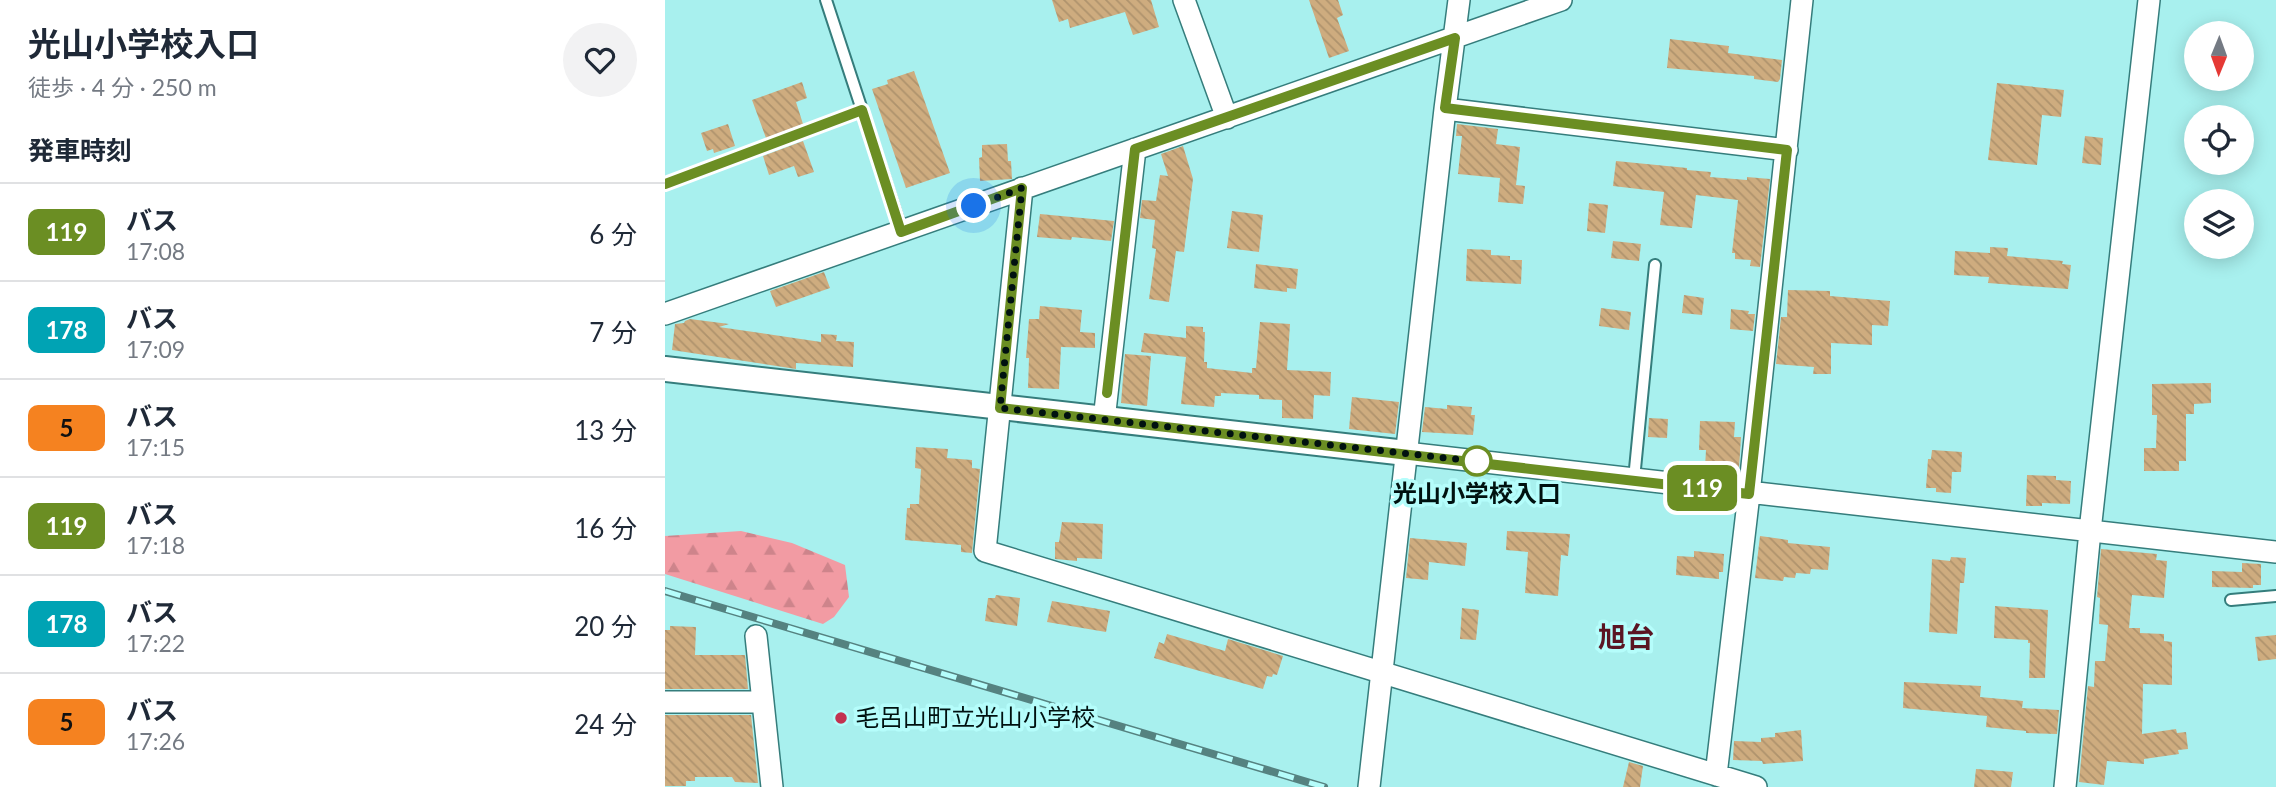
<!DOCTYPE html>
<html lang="ja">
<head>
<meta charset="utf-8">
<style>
  :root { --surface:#fff; --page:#f2f2f3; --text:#1f2937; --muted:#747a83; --line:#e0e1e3 }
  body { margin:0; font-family:Lato,"Noto Sans JP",sans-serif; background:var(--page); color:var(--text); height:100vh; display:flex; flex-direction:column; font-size:26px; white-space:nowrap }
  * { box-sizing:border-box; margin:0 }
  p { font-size:23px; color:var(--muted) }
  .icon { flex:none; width:38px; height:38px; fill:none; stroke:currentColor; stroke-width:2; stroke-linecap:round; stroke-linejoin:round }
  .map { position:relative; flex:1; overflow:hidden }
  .panel { display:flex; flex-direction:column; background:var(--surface); width:665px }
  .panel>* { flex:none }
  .badge { padding:0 14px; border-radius:10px; font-size:24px; line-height:46px }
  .needle { width:46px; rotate:181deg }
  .tools { position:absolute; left:1519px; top:21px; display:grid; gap:14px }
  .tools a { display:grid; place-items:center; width:70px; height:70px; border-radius:50%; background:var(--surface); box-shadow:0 4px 18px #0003; font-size:35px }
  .you { position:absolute; width:35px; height:35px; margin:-18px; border:5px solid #fff; border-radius:50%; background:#1a73e8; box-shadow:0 0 0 10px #1a73e833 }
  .map>.badge { position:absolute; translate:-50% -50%; box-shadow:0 0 0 4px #fff }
  h2 { padding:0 28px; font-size:26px; line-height:63px }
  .round { display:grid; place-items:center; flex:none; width:74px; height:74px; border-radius:37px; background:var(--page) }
  .headline { display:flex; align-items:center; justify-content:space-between; height:119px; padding:0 28px }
  h1 { font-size:33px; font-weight:700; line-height:52px }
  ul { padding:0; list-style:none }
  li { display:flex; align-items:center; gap:21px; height:98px; padding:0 28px; border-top:2px solid var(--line) }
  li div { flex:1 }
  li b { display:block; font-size:26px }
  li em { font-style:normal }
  li .badge { min-width:77px; font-weight:700; text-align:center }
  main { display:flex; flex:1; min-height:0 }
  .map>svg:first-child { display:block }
  .forest { fill:url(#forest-firs) }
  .building { fill:url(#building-back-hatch) }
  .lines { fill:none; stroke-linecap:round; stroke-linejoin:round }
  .service-casing { stroke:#357d7c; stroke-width:14 }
  .minor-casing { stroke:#357d7c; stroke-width:24 }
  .tertiary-casing { stroke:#357d7c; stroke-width:28 }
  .service { stroke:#fff; stroke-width:10 }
  .minor { stroke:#fff; stroke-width:21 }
  .tertiary { stroke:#fff; stroke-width:24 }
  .rail-casing { stroke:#558280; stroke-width:8 }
  .rail { stroke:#b5fdfb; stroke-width:5; stroke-dasharray:16; stroke-linecap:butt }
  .line-casing { stroke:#fff; stroke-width:16 }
  .line { stroke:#6b8e23; stroke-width:10 }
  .walk { stroke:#001110; stroke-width:7; stroke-dasharray:0 12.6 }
  .stop-dot { fill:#fff; stroke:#6b8e23; stroke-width:3.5 }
  .poi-dot { fill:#c33250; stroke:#b5fdfb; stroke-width:2.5 }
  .labels { text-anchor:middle; stroke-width:7; stroke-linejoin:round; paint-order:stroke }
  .stop-label { font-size:24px; font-weight:bold; fill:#001110; stroke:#b5fdfb }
  .poi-label { font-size:24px; fill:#001110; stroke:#b5fdfb; text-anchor:start }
  .quarter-label { font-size:28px; font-weight:bold; fill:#5b1523; stroke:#b5fdfb }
</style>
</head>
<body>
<main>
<section class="panel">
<div class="headline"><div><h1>光山小学校入口</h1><p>徒歩 · 4 分 · 250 m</p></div><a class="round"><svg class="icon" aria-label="heart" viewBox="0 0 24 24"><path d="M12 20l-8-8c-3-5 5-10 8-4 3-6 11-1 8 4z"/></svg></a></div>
<h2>発車時刻</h2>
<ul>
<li><span class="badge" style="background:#6b8e23;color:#fff">119</span><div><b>バス</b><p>17:08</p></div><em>6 分</em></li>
<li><span class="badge" style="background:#00a3b4;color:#fff">178</span><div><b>バス</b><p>17:09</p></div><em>7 分</em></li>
<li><span class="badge" style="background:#f58220;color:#111">5</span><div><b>バス</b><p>17:15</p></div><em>13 分</em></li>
<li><span class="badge" style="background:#6b8e23;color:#fff">119</span><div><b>バス</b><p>17:18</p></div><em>16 分</em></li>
<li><span class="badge" style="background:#00a3b4;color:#fff">178</span><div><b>バス</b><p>17:22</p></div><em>20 分</em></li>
<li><span class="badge" style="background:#f58220;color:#111">5</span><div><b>バス</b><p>17:26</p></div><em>24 分</em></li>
</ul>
</section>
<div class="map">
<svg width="1611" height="787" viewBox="0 0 1611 787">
  <defs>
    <pattern id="forest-firs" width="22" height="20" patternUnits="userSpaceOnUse" patternTransform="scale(1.75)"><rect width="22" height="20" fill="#f29ba3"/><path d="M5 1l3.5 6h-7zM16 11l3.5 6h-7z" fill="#ce848b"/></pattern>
    <pattern id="building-back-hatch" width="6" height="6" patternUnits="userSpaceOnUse" patternTransform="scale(1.75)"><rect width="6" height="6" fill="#ceac7f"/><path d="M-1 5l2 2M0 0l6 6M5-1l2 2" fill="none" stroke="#af936d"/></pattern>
  </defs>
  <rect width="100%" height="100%" fill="#a8f0ee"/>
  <!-- forest -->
  <path class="forest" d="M76 531 127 543 180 565 184 597 169 617 158 624 0 574V536Z"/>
  <!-- building -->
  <path class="building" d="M387 0H486L494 27 468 35 460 12 405 28 403 19 394 22Z
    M644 0H673L678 15 672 18 684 51 664 58Z
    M1005 39 1064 46 1063 53 1117 60 1115 79 1113 82 1089 79V76L1002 68Z
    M249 71 285 173 241 188 207 89 223 84 222 80Z
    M137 82 142 98 131 102 138 124 101 138 87 100Z
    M1332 83 1399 90 1396 117 1377 115 1372 165 1323 160Z
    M63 124 70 146 49 153 48 149 42 151 36 133Z
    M792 124 833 129 831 144 855 147 851 185 860 186 858 204 833 202 835 178 793 174 797 136H791Z
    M1420 136 1438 138 1436 165 1417 163Z
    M138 141 149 172 133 177 129 166 104 175 98 156Z
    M342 144 343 161H346L347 179 315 181 314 158 317 157V145Z
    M518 146 528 179 519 252 511 251 504 302 484 299 491 249 487 248 490 220 475 218 477 200 491 201 495 175 503 176 496 154Z
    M951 161 1022 168V170L1046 172 1045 177 1082 180V177L1105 179 1095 267 1085 266 1086 260 1070 259V253H1067L1073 200 1031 195 1027 228 995 225 999 192 948 186Z
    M924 203 943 205 940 233 922 231Z
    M567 211 598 215 594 252 562 248Z
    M375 214 449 221 446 241 407 237 406 240 372 237Z
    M948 241 976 244 974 261 946 258Z
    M1325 247 1343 248 1342 256 1398 261 1397 264 1406 265 1403 289 1323 283 1324 277 1289 275 1290 251 1325 253Z
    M802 249 826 250V255L845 256V260H857L856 284 801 281Z
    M591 264 633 269 631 289 622 288V292L589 288Z
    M159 272 165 288 111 307 105 291Z
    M1123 290 1165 291V296L1225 301 1223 326 1207 325V345L1166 343V374H1148L1149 367 1111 364 1116 317H1122Z
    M1019 295 1039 298 1037 315 1017 313Z
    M375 306 417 310 415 332 430 333V348L396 347 394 389 363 388 364 358H361L364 319H374Z
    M936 308 966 312 964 330 934 326Z
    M1066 309 1084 311 1083 314H1090L1088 331 1065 329Z
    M25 319 64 324 54 327 156 342V334L172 335 171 341 189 342 188 367 131 363V369L7 350 10 324 19 323 20 321Z
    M595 322 625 324 622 370 666 372 665 396 649 395 648 419 617 418V400L594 399V395L556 393V396H550L549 407 516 404 521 357 476 352 479 333 521 338V326L538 327V332H540L539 362H542V368L587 373V368H591Z
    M460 354 486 356 482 406 456 403Z
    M1546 383V403L1529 404V414H1521V461H1514V471H1479V448H1491L1492 415H1487V384Z
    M687 397 734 402 730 434 684 429Z
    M782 405 807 407 806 415H810L808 435 757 432 760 407 782 409Z
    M984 418 1003 419 1002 438 983 437Z
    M1035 421 1070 422 1069 437H1076L1074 469 1040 467 1041 450H1034Z
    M251 447 283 449 282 458 307 460V468L315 469 307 553 296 552V545L240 540 242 508H245V504H254L256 469 250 468Z
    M1267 450 1297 452 1296 472H1287L1286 493 1271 492V488H1261L1263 459H1266Z
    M1362 475 1391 476V480L1406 481 1405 504 1377 503V506H1361Z
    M397 522 438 524 437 559 412 558V561L390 559V542H394Z
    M842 531 905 534 903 556 896 555 893 596 860 593 863 552 841 550Z
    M1095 536 1123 540V543L1165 547 1163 570 1146 569 1145 574 1131 573 1130 578 1119 577 1118 581 1090 578Z
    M745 538 802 543 800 566 764 562 763 580 741 578Z
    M1436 549 1492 554 1491 560 1502 561 1499 598 1467 595 1464 628H1475V633L1499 634V641L1507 642V685L1478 684 1477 734 1511 729 1512 733 1521 732 1523 749 1513 750 1514 754 1479 759V764L1442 761 1439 785 1414 782 1423 686 1429 687 1430 661H1440L1443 625 1434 624 1435 598 1432 597Z
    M1029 551 1059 554 1058 572H1054V579L1011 575 1012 556 1029 557Z
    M1286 557 1301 558 1299 583H1295L1292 634 1264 632 1267 559 1285 561Z
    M1577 563 1596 564V585H1588V588L1547 587V571L1577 572Z
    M331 595 355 598 352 626 320 621 323 598H330Z
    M387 601 445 611 441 632 382 622Z
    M1330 606 1383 610 1380 678H1364L1365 643H1363V640L1329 638Z
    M797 608 814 610 811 640 795 639Z
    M5 626 31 627 30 655H80L83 689H0V630H5Z
    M502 634 560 651 563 639 618 656 612 675 608 674 607 677 602 676 598 689 489 658 494 642 499 644Z
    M1611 635V659L1593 661 1590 637Z
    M1239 682 1316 686 1315 697 1358 701 1357 708 1394 710 1392 734 1361 733V731L1321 727 1322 716 1238 708Z
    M0 715H86L93 783 70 782 67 777H30V781H21V786H0Z
    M1136 730 1138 761 1098 764 1097 761 1068 760 1069 741 1096 742V738L1110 737V733Z
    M964 762 978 766 975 787H958Z
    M1311 769 1348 772 1346 787H1309Z"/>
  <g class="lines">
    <!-- service casing -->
    <g class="service-casing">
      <path id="service" d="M161 0 237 232
        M0 184 197 110
        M969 479 990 265
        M1566 600 1611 596"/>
    </g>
    <!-- minor casing -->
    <g class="minor-casing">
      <path id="minor" d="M519 0 562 118
        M780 109 1122 150
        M357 188 320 551 1091 787
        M0 314 896 0
        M439 420 470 149
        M741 453 1611 552
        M91 636 107 787
        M0 702H98
        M1051 775 1084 494 1137 0
        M704 787 780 109 794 0
        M1400 787 1425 531 1484 0"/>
    </g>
    <!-- tertiary casing -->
    <g class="tertiary-casing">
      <path id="tertiary" d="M0 369 741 453"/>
    </g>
    <!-- service -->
    <use href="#service" class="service"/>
    <!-- minor -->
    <use href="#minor" class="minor"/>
    <!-- tertiary -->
    <use href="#tertiary" class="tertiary"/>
    <!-- rail casing -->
    <g class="rail-casing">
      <path id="rail" d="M0 591 659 787"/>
    </g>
    <!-- rail -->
    <use href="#rail" class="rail"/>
  </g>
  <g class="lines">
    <!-- line casing -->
    <g class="line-casing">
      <path id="line" d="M0 184 197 110 236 232 357 188 335 408 1084 494 1122 150 780 108 790 38 470 149 442 393"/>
    </g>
    <!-- line -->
    <use href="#line" class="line"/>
    <!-- walk -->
    <path class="walk" d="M309 206 357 188 335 408 817 462 812 461"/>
  </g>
  <!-- markers -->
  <circle class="stop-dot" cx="812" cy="461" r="14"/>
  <circle class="poi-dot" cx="176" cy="718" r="7"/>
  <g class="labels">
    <!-- stop labels -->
    <g class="stop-label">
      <text x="812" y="502">光山小学校入口</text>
    </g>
    <!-- poi labels -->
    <g class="poi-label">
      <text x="190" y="726">毛呂山町立光山小学校</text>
    </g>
    <!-- quarter labels -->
    <g class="quarter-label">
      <text x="961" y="647">旭台</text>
    </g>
  </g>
</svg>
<div class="tools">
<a><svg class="needle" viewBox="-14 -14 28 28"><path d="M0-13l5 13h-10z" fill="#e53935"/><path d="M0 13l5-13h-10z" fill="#747a83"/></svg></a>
<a><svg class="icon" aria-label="locate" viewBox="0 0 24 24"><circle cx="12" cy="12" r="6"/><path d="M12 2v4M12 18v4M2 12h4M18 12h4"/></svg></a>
<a><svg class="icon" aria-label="layers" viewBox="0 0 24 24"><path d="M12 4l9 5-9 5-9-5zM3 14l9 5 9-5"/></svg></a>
</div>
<div class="you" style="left:309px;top:206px"></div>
<b class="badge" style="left:1037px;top:488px;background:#6b8e23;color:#fff">119</b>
</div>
</main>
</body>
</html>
